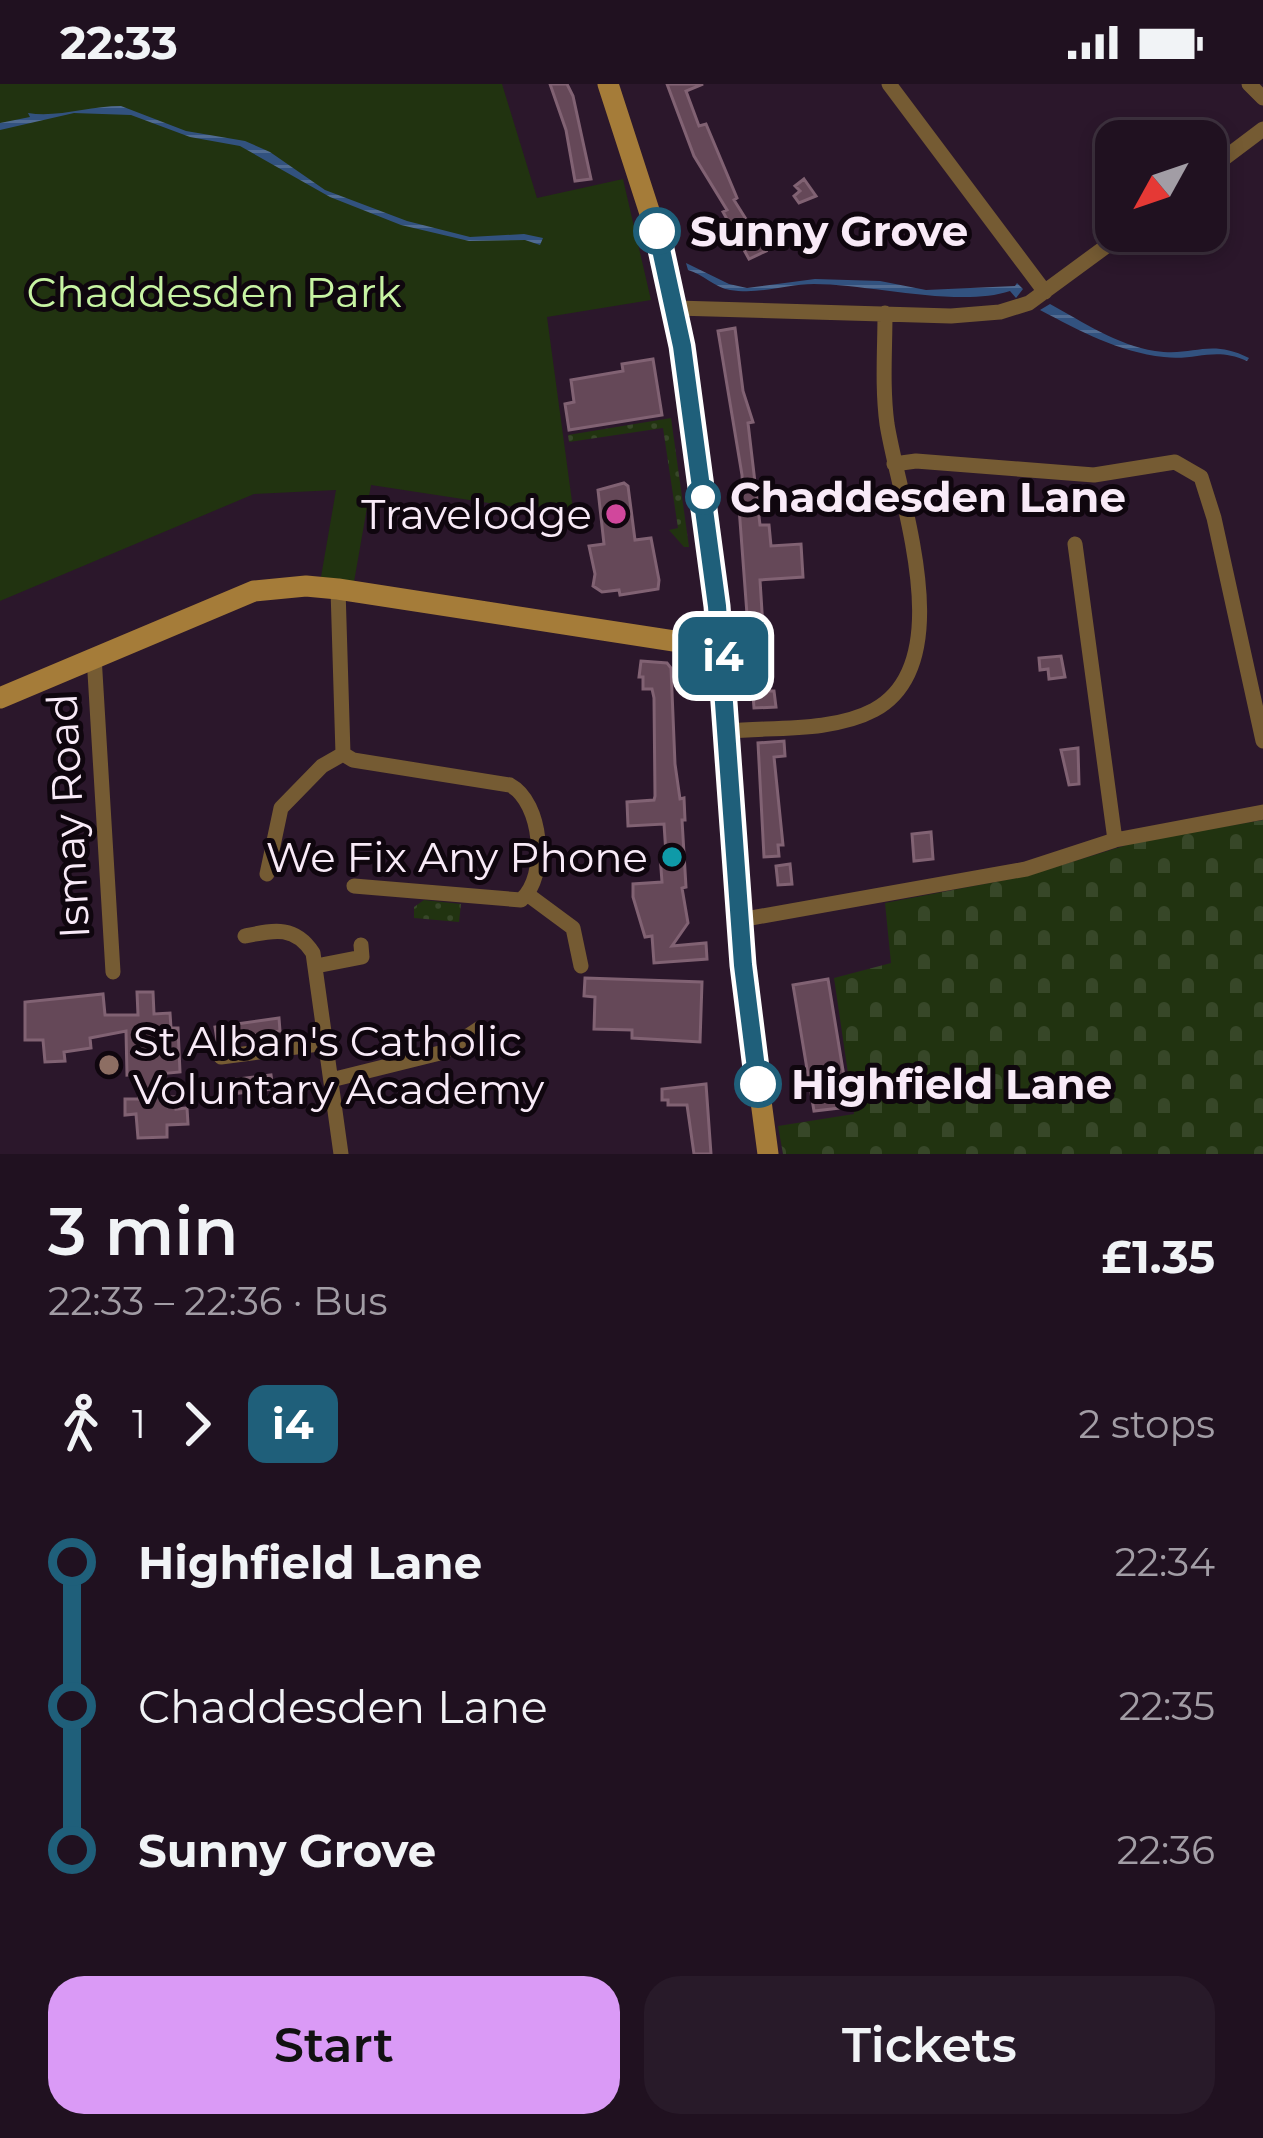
<!DOCTYPE html>
<html lang="en">
<head>
<meta charset="utf-8">
<style>
  :root { --surface:#201120; --page:#281a29; --text:#f1f3f6; --muted:#a29da5; --line:#3d313e; --accent:#da9af6 }
  body { margin:0; font-family:Montserrat,sans-serif; background:var(--page); color:var(--text); height:100vh; display:flex; flex-direction:column; font-size:45px; white-space:nowrap }
  * { box-sizing:border-box; margin:0 }
  p { font-size:39px; color:var(--muted) }
  .icon { flex:none; width:66px; height:66px; fill:none; stroke:currentColor; stroke-width:2; stroke-linecap:round; stroke-linejoin:round }
  .map { position:relative; height:1070px; overflow:hidden }
  .side { display:flex; flex-direction:column; background:var(--surface); flex:1 }
  .side>* { flex:none }
  .badge { padding:0 24px; border-radius:18px; font-size:42px; line-height:78px }
  .needle { width:78px; rotate:230deg }
  .controls { position:absolute; left:1095px; top:36px; display:grid; gap:24px }
  .controls a { display:grid; place-items:center; width:132px; height:132px; border-radius:24px; background:var(--surface); box-shadow:0 6px 18px #0003,0 0 0 3px var(--line); font-size:60px }
  .map>.badge { position:absolute; translate:-50% -50%; box-shadow:0 0 0 6px #fff }
  .legs { display:flex; align-items:center; gap:18px; height:132px; padding:0 48px; font-size:39px }
  .legs p { margin-inline-start:auto }
  .headline { display:flex; align-items:center; justify-content:space-between; height:204px; padding:0 48px }
  h1 { font-size:66px; font-weight:600; line-height:90px }
  .button { display:flex; gap:24px; margin-top:auto; padding:24px 48px }
  .button a { flex:1; height:138px; border-radius:36px; background:var(--accent); color:#111; font-size:48px; font-weight:600; line-height:138px; text-align:center }
  .button a+a { background:var(--page); color:var(--text) }
  ul { padding:0 48px; list-style:none }
  li { display:flex; align-items:center; gap:42px; height:144px; font-size:45px }
  li i { display:grid; place-items:center; width:18px; height:100%; margin:0 15px; background:currentColor }
  li i::after { content:''; width:30px; height:30px; margin:-15px; border:9px solid; border-radius:50%; background:var(--surface) }
  li p { margin-inline-start:auto }
  li:first-child i { background:linear-gradient(#0000 50%,currentColor 0) }
  li:last-child i { background:linear-gradient(currentColor 50%,#0000 0) }
  .status { display:flex; justify-content:space-between; align-items:center; height:84px; padding:0 60px; background:var(--surface); direction:ltr }
  .status svg { height:33px; fill:currentColor }
  .map>svg:first-child { display:block }
  .grass { fill:url(#grass-dots) }
  .cemetery { fill:url(#cemetery-stones) }
  .park { fill:#213310 }
  .water { fill:url(#water-rules) }
  .building { fill:#654858; stroke:#816273; stroke-width:3 }
  .lines { fill:none; stroke-linecap:round; stroke-linejoin:round }
  .street { stroke:#755b33; stroke-width:15 }
  .secondary { stroke:#a57c39; stroke-width:21 }
  .line-1-casing { stroke:#fff; stroke-width:27 }
  .line-1 { stroke:#1f5f7a; stroke-width:18 }
  .stop-1-dot { fill:#fff; stroke:#1f5f7a; stroke-width:6 }
  .hotel-dot { fill:#d1479c; stroke:#0f060e; stroke-width:4.5 }
  .culture-dot { fill:#0f9aa8; stroke:#0f060e; stroke-width:4.5 }
  .education-dot { fill:#8d6e63; stroke:#0f060e; stroke-width:4.5 }
  .labels { text-anchor:middle; stroke-width:10; stroke-linejoin:round; paint-order:stroke }
  .stop-label { font-size:42px; font-weight:bold; fill:#f8eaf7; stroke:#0f060e; text-anchor:start }
  .park-label { font-size:42px; fill:#c7f4a3; stroke:#0f060e }
  .poi-label { font-size:42px; fill:#f8eaf7; stroke:#0f060e; text-anchor:end }
  .street-label { font-size:42px; fill:#f8eaf7; stroke:#0f060e }
</style>
</head>
<body>
<div class="status"><b>22:33</b><svg viewBox="0 0 49 12"><path d="M0 12V9h3v3zM5 12V6h3v6zM10 12V3h3v9zM15 12V0h3v12zM26 1h20v11H26zM47 4h2v5h-2z"/></svg></div>
<div class="map">
<svg width="1263" height="1070" viewBox="0 0 1263 1070">
  <defs>
    <pattern id="grass-dots" width="8" height="8" patternUnits="userSpaceOnUse" patternTransform="scale(3)"><rect width="8" height="8" fill="#213310"/><path d="M2 2h.1M6 6h.1" fill="none" stroke="#374728" stroke-width="1.8" stroke-linecap="round"/></pattern>
    <pattern id="cemetery-stones" width="16" height="16" patternUnits="userSpaceOnUse" patternTransform="scale(3)"><rect width="16" height="16" fill="#213310"/><path d="M2 7V4a2 2 0 0 1 4 0v3zM10 15v-3a2 2 0 0 1 4 0v3z" fill="#374728"/></pattern>
    <pattern id="water-rules" width="6" height="5" patternUnits="userSpaceOnUse" patternTransform="scale(3)"><rect width="6" height="5" fill="#32527f"/><path d="M0 2.5h6" fill="none" stroke="#506b92"/></pattern>
  </defs>
  <rect width="100%" height="100%" fill="#2b172b"/>
  <!-- grass -->
  <path class="grass" d="M671 334 689 463H684L669 446 678 444 663 344 569 358 568 351Z
    M424 816 461 820 459 838 414 834V823Z"/>
  <!-- cemetery -->
  <path class="cemetery" d="M1263 736V1070H783L778 1042 854 1030 834 894 891 879 885 819 1026 792 1140 757Z"/>
  <!-- park -->
  <path class="park" d="M0 0H502L537 114 623 95 651 216 547 233 574 432 371 401 354 498 321 493 336 406 254 410 0 517Z"/>
  <!-- water -->
  <path class="water" d="M121 22 186 47 245 57 270 68 325 106 407 137 470 153 524 150 543 154 540 161 525 156 469 157 401 141 330 113 240 62 190 53 131 31 74 29 0 46V39L30 33 28 29C57 34 90 22 121 22Z
    M686 179 729 200 747 204 815 195 880 197 926 206 1015 202 1017 199 1023 205 1016 214 1010 207C959 224 870 200 814 200 785 200 761 211 730 206 715 204 703 190 688 186Z
    M1050 220C1083 238 1117 261 1155 267 1195 273 1208 254 1249 274L1247 277C1214 262 1197 277 1164 273 1118 268 1080 247 1040 226Z"/>
  <!-- building -->
  <path class="building" d="M550 0H567L573 12 591 95 575 97 566 46Z
    M667 0H703L686 7 699 42 706 40 737 114 734 116 766 167 749 175 723 128 727 126 694 72Z
    M804 95 816 112 799 119 794 112 800 107 795 102Z
    M735 244 743 307 753 338 748 339 760 441H769L771 462 801 460 803 493 760 496 767 607H774L776 623 754 624 738 410H743L742 391 718 247Z
    M653 275 662 331 569 346 565 320 574 318 571 296 623 287 622 280Z
    M624 399 628 402 635 456 651 454 659 496 658 505 620 511 619 506 602 508 593 502 595 490 589 462 604 460 598 406Z
    M1061 572 1065 593 1049 595 1048 585 1040 586 1039 574Z
    M641 577 667 579 671 584 675 680 680 715 684 714 685 736H682L686 803 682 804 688 839 672 862 706 859 707 875 654 879 652 852 645 853 633 813V800L662 798 660 771 666 770 664 740 628 742 627 718 654 716 655 712 654 614 652 605H643V593H639Z
    M784 657 785 672 774 673 783 761H778L779 772 764 773 758 659Z
    M1078 664 1079 700 1069 701 1061 666Z
    M931 748 933 775 914 777 912 750Z
    M790 780 792 800 778 801 776 782Z
    M585 894 702 898 700 958 632 954V946L594 945 595 913 584 912Z
    M828 895 849 1023 814 1027 793 901Z
    M137 908H153L154 930 170 929 171 944H178L180 988 158 990 160 1013H175L176 1025 187 1024 188 1040 167 1041V1053L138 1054 136 1030 125 1031V1015H139L138 990 127 991 126 947 90 954 91 964 64 968 65 977 45 978 43 956H25V918L103 910 105 931H138Z
    M279 934 280 947 217 956 215 943Z
    M271 991 273 1005 232 1010 230 996Z
    M706 1000 711 1070H694L687 1021H668V1016H662V1005Z"/>
  <g class="lines">
    <!-- street -->
    <path class="street" d="M889 0 1045 208
      M1249 0 1263 14
      M1206 88 1263 45
      M676 224 951 232 1000 228 1029 219 1127 147
      M894 380 916 377 1094 391 1175 378 1201 393 1214 434 1263 657
      M1075 460 1115 756
      M338 505 343 670
      M94 572 113 888
      M728 647C773 643 833 648 874 626 961 579 899 416 887 340 882 303 885 266 885 229
      M267 790 281 724 322 682 343 670 353 676 510 701C542 718 549 792 521 816L354 802
      M527 810 573 844 581 882
      M740 836 1026 785 1115 756 1263 728
      M245 852C274 846 295 841 313 869L341 1070
      M316 882 362 873 361 861
      M221 973 326 959
      M331 996 444 968 480 944"/>
    <!-- secondary -->
    <path class="secondary" d="M608 0 668 185 691 321 724 579 743 881 768 1070
      M0 614 254 507 306 502 338 505 674 557 721 554"/>
  </g>
  <g class="lines">
    <!-- line-1 casing -->
    <g class="line-1-casing">
      <path id="line-1" d="M657 147 682 262 717 522 743 881 758 1000"/>
    </g>
    <!-- line-1 -->
    <use href="#line-1" class="line-1"/>
  </g>
  <!-- markers -->
  <g class="stop-1-dot">
    <circle cx="657" cy="147" r="21"/>
    <circle cx="703" cy="413" r="15"/>
    <circle cx="758" cy="1000" r="21"/>
  </g>
  <circle class="hotel-dot" cx="616" cy="430" r="12"/>
  <circle class="culture-dot" cx="672" cy="773" r="12"/>
  <circle class="education-dot" cx="109" cy="981" r="12"/>
  <g class="labels">
    <!-- stop labels -->
    <g class="stop-label">
      <text x="690" y="162">Sunny Grove</text>
      <text x="730" y="428">Chaddesden Lane</text>
      <text x="791" y="1015">Highfield Lane</text>
    </g>
    <!-- park labels -->
    <g class="park-label">
      <text x="214" y="223">Chaddesden Park</text>
    </g>
    <!-- poi labels -->
    <g class="poi-label">
      <text x="592" y="445">Travelodge</text>
      <text x="648" y="788">We Fix Any Phone</text>
      <text x="133" y="972" text-anchor="start">St Alban's Catholic<tspan x="133" dy="48">Voluntary Academy</tspan></text>
    </g>
    <!-- street labels -->
    <g class="street-label">
      <text transform="translate(68 732) rotate(-93)" y="15">Ismay Road</text>
    </g>
  </g>
</svg>
<div class="controls">
<a><svg class="needle" viewBox="-14 -14 28 28"><path d="M0-13l5 13h-10z" fill="#e53935"/><path d="M0 13l5-13h-10z" fill="#a29da5"/></svg></a>
</div>
<b class="badge" style="left:723px;top:572px;background:#1f5f7a;color:#fff">i4</b>
</div>
<section class="side">
<div class="headline"><div><h1>3 min</h1><p>22:33 – 22:36 · Bus</p></div><b>£1.35</b></div>
<div class="legs"><svg class="icon" aria-label="walk" viewBox="0 0 24 24"><circle cx="13" cy="4" r="2"/><path d="M13 8l-2 6 4 7M11 14l-3 7M7 12l3-4h3l4 4"/></svg>1<svg class="icon" aria-label="forward" viewBox="0 0 24 24"><path d="M9 5l7 7-7 7"/></svg><b class="badge" style="background:#1f5f7a;color:#fff">i4</b><p>2 stops</p></div>
<ul>
<li><i style="color:#1f5f7a"></i><b>Highfield Lane</b><p>22:34</p></li>
<li><i style="color:#1f5f7a"></i><span>Chaddesden Lane</span><p>22:35</p></li>
<li><i style="color:#1f5f7a"></i><b>Sunny Grove</b><p>22:36</p></li>
</ul>
<div class="button"><a>Start</a><a>Tickets</a></div>
</section>
</body>
</html>
